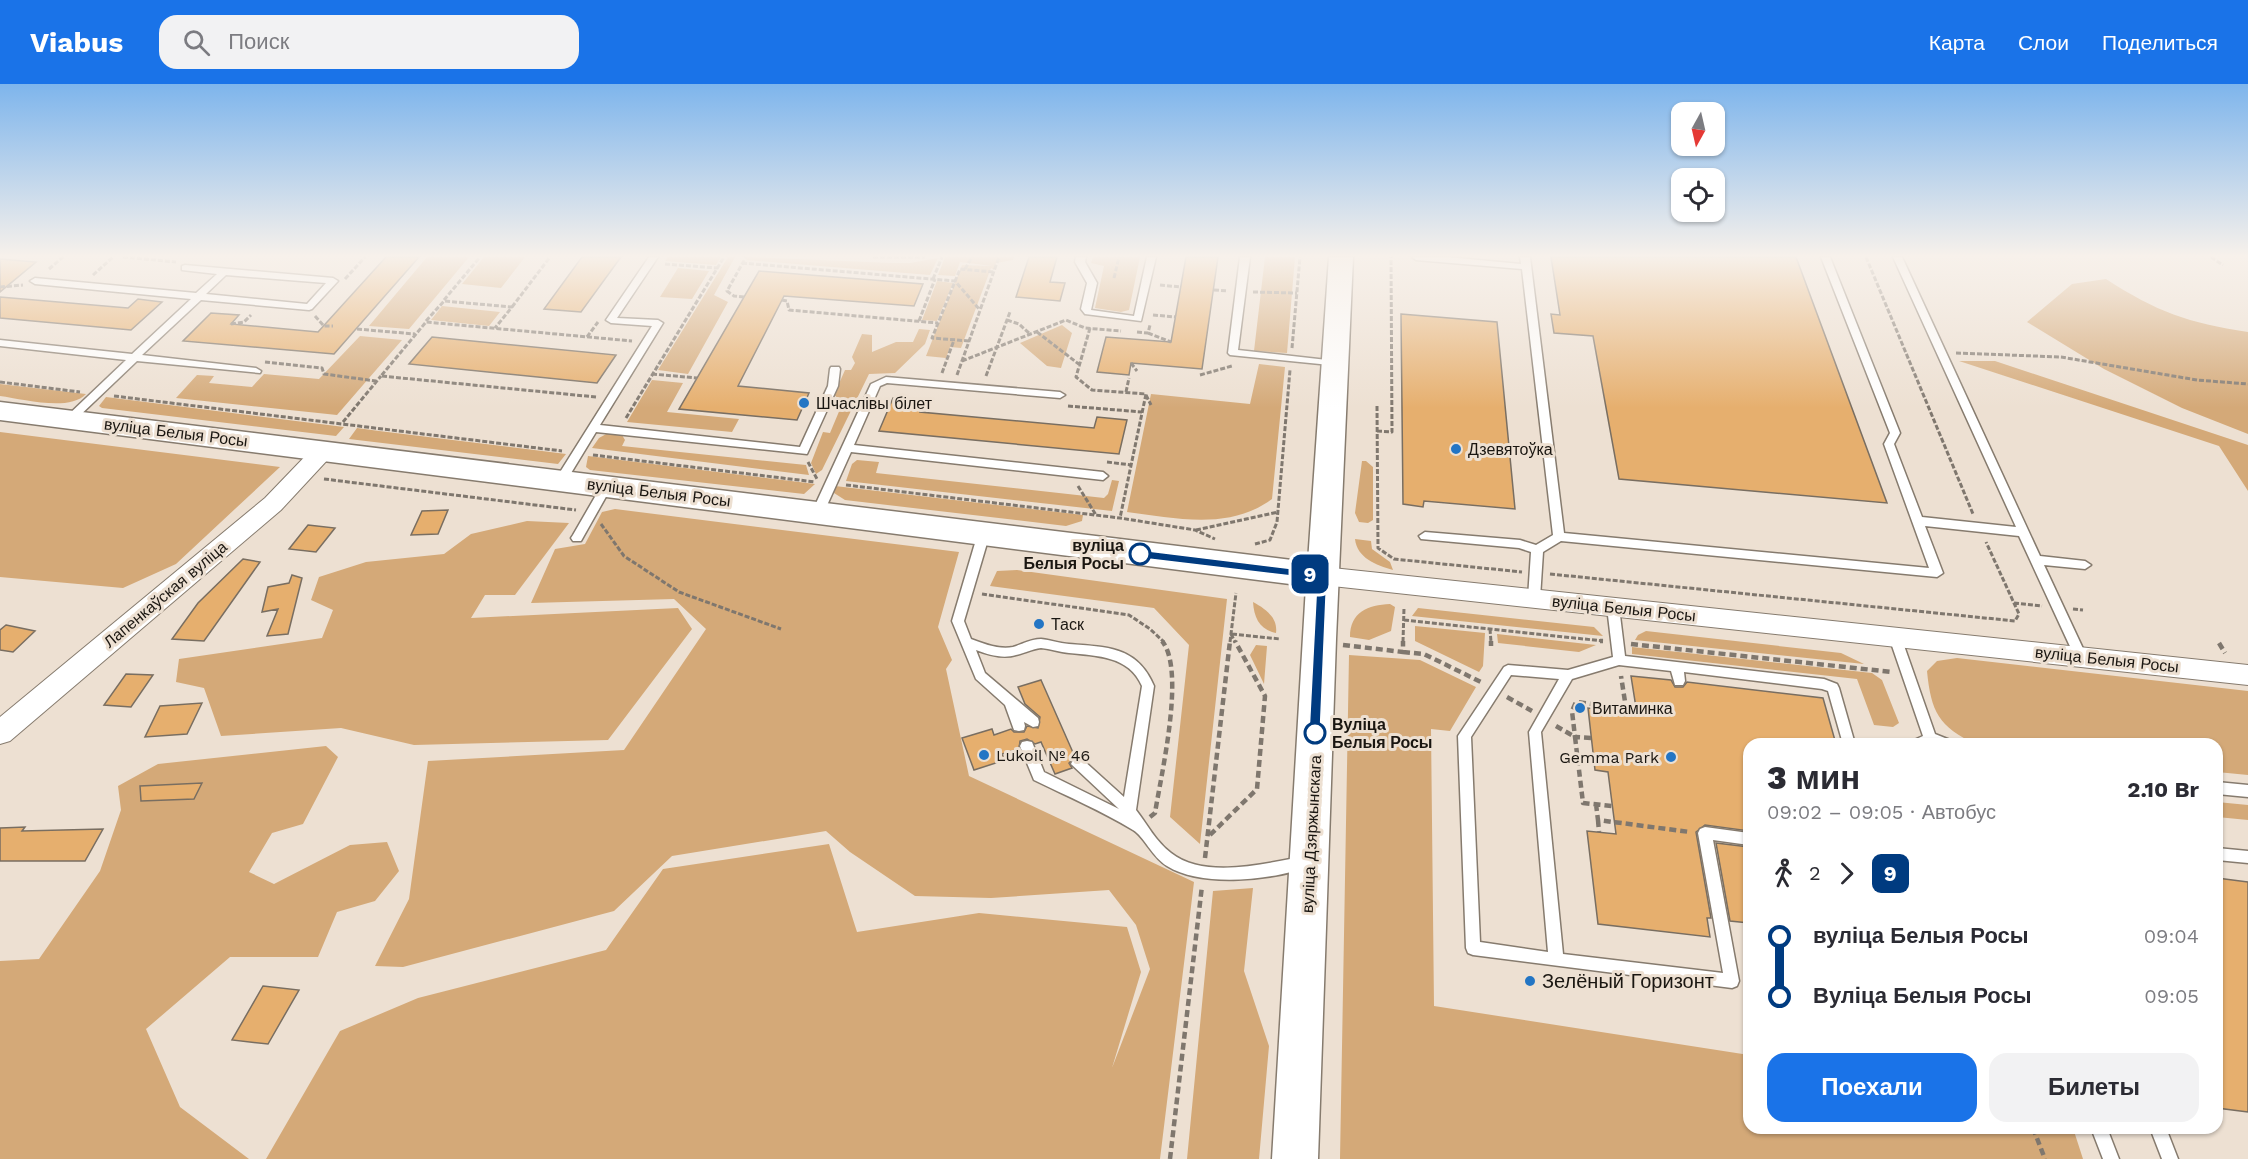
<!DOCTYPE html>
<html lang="ru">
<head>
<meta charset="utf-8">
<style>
  :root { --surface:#fff; --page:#f2f2f3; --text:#2b2b33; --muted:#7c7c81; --accent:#1a73e8 }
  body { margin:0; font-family:"Work Sans",sans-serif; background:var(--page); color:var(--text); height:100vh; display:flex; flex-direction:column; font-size:22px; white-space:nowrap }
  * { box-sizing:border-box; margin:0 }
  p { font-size:20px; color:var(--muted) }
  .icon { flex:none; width:33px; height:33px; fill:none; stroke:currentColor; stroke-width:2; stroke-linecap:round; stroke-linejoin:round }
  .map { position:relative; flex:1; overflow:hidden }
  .details { position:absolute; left:1743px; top:654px; width:480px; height:396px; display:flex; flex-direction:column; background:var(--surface); border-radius:18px; box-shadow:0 2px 4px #0004 }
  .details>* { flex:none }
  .badge { padding:0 12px; border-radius:9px; font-size:21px; line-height:39px }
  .needle { width:39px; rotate:188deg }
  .buttons { position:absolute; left:1671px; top:18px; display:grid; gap:12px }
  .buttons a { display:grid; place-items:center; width:54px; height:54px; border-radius:12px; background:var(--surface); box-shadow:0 2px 4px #0004; font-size:30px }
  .map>.badge { position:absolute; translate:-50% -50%; box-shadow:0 0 0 3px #fff }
  .legs { display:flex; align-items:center; gap:9px; height:66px; padding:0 24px; font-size:20px }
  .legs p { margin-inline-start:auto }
  .head { display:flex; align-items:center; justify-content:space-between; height:102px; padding:0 24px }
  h1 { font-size:33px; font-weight:800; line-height:45px }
  .primary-button { display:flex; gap:12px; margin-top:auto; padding:12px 24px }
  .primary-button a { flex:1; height:69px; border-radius:18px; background:var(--accent); color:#fff; font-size:24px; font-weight:800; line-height:69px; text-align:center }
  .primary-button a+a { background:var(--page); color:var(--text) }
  ul { padding:0 24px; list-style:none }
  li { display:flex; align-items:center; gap:21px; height:60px; font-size:22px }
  li i { display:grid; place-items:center; width:9px; height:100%; margin:0 8px; background:currentColor }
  li i::after { content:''; width:15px; height:15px; margin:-8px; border:4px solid; border-radius:50%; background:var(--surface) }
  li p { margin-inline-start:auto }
  li:first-child i { background:linear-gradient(#0000 50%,currentColor 0) }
  li:last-child i { background:linear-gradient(currentColor 50%,#0000 0) }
  header { display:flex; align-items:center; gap:36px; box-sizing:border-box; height:84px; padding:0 30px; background:var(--accent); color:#fff }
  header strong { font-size:28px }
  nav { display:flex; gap:33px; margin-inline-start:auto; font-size:21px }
  .search { width:420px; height:54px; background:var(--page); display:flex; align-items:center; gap:15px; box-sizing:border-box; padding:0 21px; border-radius:18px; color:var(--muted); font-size:22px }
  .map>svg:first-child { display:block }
  .green { fill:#d4a978 }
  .building { fill:#e6af6e; stroke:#796e61; stroke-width:1.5 }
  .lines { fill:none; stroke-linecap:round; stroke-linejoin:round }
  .lane-casing { stroke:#867b6e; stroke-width:3 }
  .street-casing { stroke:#867b6e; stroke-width:2 }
  .secondary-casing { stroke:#867b6e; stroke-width:3 }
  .path-far1 { stroke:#7f776e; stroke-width:3; stroke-dasharray:5 2; stroke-linecap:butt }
  .path { stroke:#7f776e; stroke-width:4.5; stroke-dasharray:7 4; stroke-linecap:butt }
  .lane { fill:#fff; fill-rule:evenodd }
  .street { fill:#fff; fill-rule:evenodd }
  .secondary { fill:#fff; fill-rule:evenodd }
  .line-1 { fill:#003b80; stroke:#fff; stroke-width:1.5 }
  .poi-dot { fill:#2375c4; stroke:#ede0d2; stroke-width:2 }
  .stop-1-dot { fill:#fff; stroke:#003b80; stroke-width:3 }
  .labels { text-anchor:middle; stroke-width:6; stroke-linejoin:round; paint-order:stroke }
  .poi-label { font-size:16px; fill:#1a1611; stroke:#ede0d2; text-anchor:start }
  .street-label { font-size:16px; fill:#1a1611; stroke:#ede0d2 }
  .stop-label { font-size:16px; font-weight:bold; fill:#1a1611; stroke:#ede0d2; text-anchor:end }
  .near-poi-label { font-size:20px; fill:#1a1611; stroke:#ede0d2; text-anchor:start }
</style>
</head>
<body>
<header>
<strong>Viabus</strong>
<div class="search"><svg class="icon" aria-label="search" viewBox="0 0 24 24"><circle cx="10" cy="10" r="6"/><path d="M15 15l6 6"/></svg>Поиск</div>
<nav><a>Карта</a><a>Слои</a><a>Поделиться</a></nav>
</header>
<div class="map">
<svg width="2248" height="1075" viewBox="0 0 2248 1075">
  <rect width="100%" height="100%" fill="#ede0d2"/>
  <!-- green -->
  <path class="green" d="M427 173H469L409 245 369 242Z
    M484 173H525L501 204 462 200Z
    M668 173H721L716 181 665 177Z
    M728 173H735L714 211 728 218 688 290 658 286Z
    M748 173 892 179H910L938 174 930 191 746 176Z
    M945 173H1014L1013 176 996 179 994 186 991 184 961 264 950 263 946 274 926 272 962 181 992 182 960 178 955 192 938 191Z
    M1093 173H1140L1129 226 1121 228 1095 224 1104 182 1091 179Z
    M1265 173H1295L1287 269 1254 267Z
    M678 184 709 187 692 215 660 213Z
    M2106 195C2157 228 2188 239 2248 248V350L2182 324 2104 285 2027 238 2072 200Z
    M937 197 953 199 937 237 922 236Z
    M442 222 500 228 489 242 431 236Z
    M1062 241 1072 249 1061 284 1047 282 1020 259Z
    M919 245 930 246 925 260 895 289 869 290 822 386 816 390 811 379 823 348 830 349 843 318 834 311 845 286H851L855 279 852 273 862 250 872 251V268L896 258H913Z
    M360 252 402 256 337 331 176 314 197 291 214 292 209 299 252 303 264 290 319 295Z
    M1995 277 2248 361V407L2219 362 1959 277Z
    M1259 280 1285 283 1272 415C1229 447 1175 434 1127 428L1151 310 1250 320Z
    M652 296 683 299 667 328 739 335 732 348 627 338Z
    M0 300 86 310C69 328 23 315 0 312Z
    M106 313 344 343 336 352 102 324 99 322Z
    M357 344 379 347 566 370 558 380 349 355Z
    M0 348 280 383 176 480 123 504 0 493Z
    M608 349 622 351 625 356 622 362 806 381 809 391 592 364 599 354Z
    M588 372 791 397 815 400 804 410 590 386 586 383Z
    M857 376 879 378 876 389 1104 414 1108 410 1112 396 1119 397 1112 427 846 397 852 380Z
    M1362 377H1366L1373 383V436L1368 439 1359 438 1355 429Z
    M835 402 1083 431 1082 437 1066 442 845 416 834 409Z
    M615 425 959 468 938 543 952 576 946 585 969 692 1194 798 1160 1075H266L340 947 418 914 606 866 663 785 829 760 857 848 979 829 1127 843 1141 888 1112 984 1150 885 1136 841 1109 806 991 814 915 812 850 768 826 747 672 772 614 827 403 883 375 882 409 815 428 677 624 666 706 545 674 515 531 519 555 465 585 460 602 428Z
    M527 437 569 439 515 511H485L471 534 678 524 692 545 608 656 414 661 341 644 221 652 204 604 176 598 179 575 322 554 333 526 311 516 319 493 366 478 444 470 471 450Z
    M1355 455 1371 457 1372 465 1390 478 1393 486C1376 481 1357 474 1355 455Z
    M1017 486 1227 515 1200 760 1170 733 1189 561 1154 524 990 502 997 487Z
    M1253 518C1266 525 1278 534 1276 549 1260 546 1254 534 1253 518Z
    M1390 520 1395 523 1391 547 1369 556 1350 553C1350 528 1368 521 1390 520Z
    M1418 524 1594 543 1603 552 1412 532Z
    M1415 542 1485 549 1483 582 1479 588 1415 557Z
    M1646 547 1841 569 1864 580 1635 556 1638 551Z
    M1497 550 1596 561 1579 568 1498 559Z
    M1256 561 1267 562 1264 600 1250 571Z
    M1632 563 1872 589 1882 596 1899 639 1893 643 1874 641 1857 595 1632 570Z
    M1349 571 1420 576 1476 603 1450 647 1431 645 1434 922 1749 971V1044H2073L2083 1075H1340Z
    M1957 574 2248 607V691L2217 688V660H1976C1939 643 1931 628 1927 587L1937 577Z
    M326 662 338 673 303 740 272 749 249 788 274 800 350 761 387 758 399 787 375 817 337 828 318 873H230L146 945 180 1023 249 1075H0V877L39 875 100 787 121 726 118 702 158 680Z
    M2217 718 2248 721V736L2217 733Z
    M1253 804 1244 887 1269 962 1259 1075H1187L1213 807Z"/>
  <!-- building -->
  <path class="building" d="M386 173H419L334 270 183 257 211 229 239 231 231 240 318 248Z
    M582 173H621L581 228 544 225Z
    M1029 173H1057L1050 198 1065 199 1060 217 1016 213Z
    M1186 173H1218L1202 285 1131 279 1129 291 1097 288 1106 253 1171 258Z
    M1551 173H1796L1887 419 1619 395 1593 252 1554 249 1551 230 1560 231Z
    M0 175 36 178 0 208Z
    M759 187 923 200 914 222 784 212 738 302 809 309 797 336 679 325Z
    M0 213 128 224 138 215 162 218 131 246 0 234Z
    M1401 230 1497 238 1515 425 1424 417 1423 423 1403 420Z
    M432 253 616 271 597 299 409 280Z
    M893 314 924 317 920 328 1094 344 1097 333 1127 336 1119 370 879 347Z
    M448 426 438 450 411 451 422 427Z
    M308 441 335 444 316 468 289 465Z
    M243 475 260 478 204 557 172 555 198 519Z
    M292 491 302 494 288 550 267 552 278 525 262 528 268 503 289 499Z
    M6 541 35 547 13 568 0 566V546Z
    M126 590 153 591 131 623 104 621Z
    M1631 592 1671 596 1675 603H1683L1687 598 1823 614 1836 660H1749V747L1705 741 1696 748 1711 834H1707L1710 853 1598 840 1587 747 1616 750 1608 688 1595 686 1588 624 1637 630Z
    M1041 596 1075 673 1069 679 1072 684 1055 690 1041 658 1035 660 1027 655 1020 657 1019 665 1002 670 1005 676 974 686 962 654 992 645 994 651 1011 645 1014 648H1024L1027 642 1038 644 1040 633 1025 620 1018 603Z
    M202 619 187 650 145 653 160 622Z
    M202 699 194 715 141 717 140 702Z
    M25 743 22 747 103 745 85 777H0V744Z
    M1716 759 1749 763V839L1730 837Z
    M2217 794 2248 798V1028L2217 1024Z
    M263 902 299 906 268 960 232 956Z"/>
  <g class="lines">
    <!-- lane casing -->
    <g class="lane-casing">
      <path id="lane" d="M649 173H658L617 234 658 236 663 239 600 341 800 363 828 302 830 285 831 283H839L840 285 838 302 807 370 596 348 565 399H557L556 396 557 393 652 242 611 239 606 236Z
        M1076 173H1086L1085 178 1097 199 1091 226 1134 232 1147 173H1156L1141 237 1085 230 1081 225 1087 199 1075 178Z
        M1240 173H1250L1238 266 1336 277 1341 280 1340 282 1230 271 1228 269Z
        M1412 173H1447L1521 180 1520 173H1530L1564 449 1929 484 1884 360 1890 349 1821 173H1830L1900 349 1894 360 1922 433 2016 443 1893 173H1902L2040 472 2085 477 2091 481 2085 485 2044 481 2086 571 2084 574H2076L2074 571 2019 452 1925 442 1943 489 1937 493 1561 457 1543 468 1540 514 1534 518 1528 514 1531 468 1519 464 1421 455 1419 452 1425 448 1520 456 1536 461 1553 451 1522 185 1416 176Z
        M185 181 333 194 338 197 312 225 309 226 201 216 142 271 256 284 261 287 260 289 137 277 74 337H66L65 335 66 333 126 276 0 262V256L132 270 191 215 35 200 30 197 35 194 196 209 217 190 182 186V182ZM226 191 326 199 307 220 206 210Z
        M886 293 1060 308 1065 311 1060 314 887 299 880 302 854 361 1103 388 1108 392 1103 396 851 368 824 428 818 432 814 431 812 428 871 300Z
        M607 398 612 402 581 457H573L571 454 573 451 603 399Z
        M984 445 990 449 964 537 971 555C984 560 1000 566 1013 563 1023 560 1030 555 1041 555 1050 556 1059 559 1069 560 1107 563 1137 562 1154 602L1136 726C1147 740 1156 758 1171 769 1205 796 1267 779 1306 772L1311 774 1313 778 1311 782C1274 796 1202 804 1167 782 1152 773 1144 752 1133 746 1102 727 1067 712 1034 696L1020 662 1022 658 1027 657 1032 658 1044 688 1119 725 1071 680 1073 676 1078 674 1083 676 1124 713 1142 602C1129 572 1098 572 1069 569 1060 568 1050 565 1041 564 1032 565 1025 569 1016 571 1003 575 989 571 976 566L985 589 1038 634 1039 638 1038 642 1033 643 1024 638 1025 642 1024 646 1019 647 1014 646 1005 621 976 595 952 537 978 449Z
        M1613 518 1619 523 1625 572 1824 595 1837 600 1839 604 1855 660H1843L1828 607 1822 605 1684 588 1685 597 1683 601H1675L1671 587 1619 581 1572 595 1541 648 1563 870 1723 889 1698 749 1700 745 1705 743 1749 749V761L1713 756 1739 897 1737 902 1732 904 1473 871 1468 869 1466 864 1458 652 1504 583 1508 581 1568 586 1613 573 1607 523ZM1511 591 1559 595 1529 648 1548 868 1480 858 1471 653Z
        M1895 548 1899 550 1901 553 1935 650 1950 656 1951 660H1913L1914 656 1923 652 1889 553 1891 550Z
        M2217 698 2248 701V713L2217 710Z
        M2217 764 2248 767V779L2217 776Z
        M2091 1044H2107L2119 1075H2103Z
        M2150 1044H2166L2178 1075H2162Z"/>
    </g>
    <!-- street casing -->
    <g class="street-casing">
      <path id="street" d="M324 358 332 361 335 366 332 371 281 426 10 657 0 660V633L265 414 316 361Z
        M1323 483 2248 581V601L1323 501 1314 498 1311 492 1314 486Z"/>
    </g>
    <!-- secondary casing -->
    <g class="secondary-casing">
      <path id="secondary" d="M1329 173H1353L1336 555 1318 1075H1272L1306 502 0 336V318L1308 478Z"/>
    </g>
    <!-- path-far1 -->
    <path class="path-far1" d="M123 173 176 178
      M873 173H925
      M1866 173 1973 430
      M2211 173 2223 181
      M742 179 955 197 980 226
      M665 180 718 184
      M49 185 63 173
      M965 185 972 173
      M93 191 113 173
      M1114 194 1119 173
      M345 195 365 173
      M933 195 942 173
      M1160 201 1181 203
      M0 203 23 201
      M1214 206 1228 207
      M1253 208 1297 209
      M744 213 734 212 727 207 746 173
      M444 216 480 173
      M782 216 787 217 789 226 938 239
      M512 223 550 173
      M1153 231 1176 233
      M315 232 324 242H333
      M1007 236 1019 240 1030 250
      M426 237 444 217 512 223 495 244
      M919 237 935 195
      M231 240 244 238 251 231
      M1090 244 1076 293 1092 306 1146 310 1120 434
      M357 245 415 250
      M1037 248 1080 281
      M1137 248 1148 249 1150 241
      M1148 249 1171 258
      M587 253 598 238
      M969 257 932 254 960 185 994 188
      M1292 264 1300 173
      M1956 269 2061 273 2197 296 2248 300
      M962 277 1066 236 1085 244 1121 247
      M265 278 322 284 324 290 376 297
      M1131 279 1137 287
      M942 289 954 256
      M652 290 697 294
      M957 291 999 173
      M1200 291 1232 282
      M986 292 1010 228
      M0 298 80 308
      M1126 308 1129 294
      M1146 311 1151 321
      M114 312 562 367
      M596 313 381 292 426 238 632 257
      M1068 322 1142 328
      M1377 322 1378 464 1394 475 1522 488
      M626 334 724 173
      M343 338 381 292
      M1377 347 1392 348 1391 173
      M593 371 815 398
      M808 378 817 395
      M1107 378 1131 381
      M324 395 576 426
      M846 401 1120 434 1195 446 1215 455
      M1078 402 1096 431
      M601 440 624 472 679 508 781 545
      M1196 446 1278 428
      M1255 460 1270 456 1277 438 1290 286
      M1550 490 2015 537 2019 530 1986 458
      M982 510 1129 531 1150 545 1164 558
      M2014 519 2042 522
      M2073 525 2083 526
      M1404 536 1603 557
      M1490 545 1491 558
      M1231 550 1235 558
      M1232 550 1280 555
      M1230 558 1236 509
      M1403 558 1404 524"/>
    <!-- path -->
    <path class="path" d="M1491 557V562
      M1600 557H1603
      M2219 559 2225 569
      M1631 560 1892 588
      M1343 561 1403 568V557
      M1403 568 1424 570 1483 599
      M1507 613 1532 627
      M1556 642 1575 653 1583 719 1612 722
      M1591 654 1575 653 1572 627 1576 618 1626 624 1621 592
      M1596 720 1598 736 1690 748
      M1150 733 1155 729C1161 691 1186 586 1162 557
      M1598 736 1599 748
      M1210 751 1257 705 1265 612 1235 557
      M1205 774 1230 557
      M2033 1044 2045 1075
      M1170 1075 1202 802"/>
    <!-- lane -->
    <use href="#lane" class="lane"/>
    <!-- street -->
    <use href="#street" class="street"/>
    <!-- secondary -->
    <use href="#secondary" class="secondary"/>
  </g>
  <!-- sky -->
  <linearGradient id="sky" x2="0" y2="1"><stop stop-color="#7eb5ec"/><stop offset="0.53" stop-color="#f7f1eb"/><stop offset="1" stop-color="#f7f1eb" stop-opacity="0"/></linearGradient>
  <rect width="2248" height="324" fill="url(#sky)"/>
  <!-- line-1 -->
  <path class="line-1" d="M1140 466 1327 489 1320 653H1311L1309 649 1317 495 1140 474 1135 470Z"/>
  <!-- markers -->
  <g class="poi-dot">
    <circle cx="804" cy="319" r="6"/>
    <circle cx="1456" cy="365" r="6"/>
    <circle cx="1039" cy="540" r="6"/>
    <circle cx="1580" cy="624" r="6"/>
    <circle cx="984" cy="671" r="6"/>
    <circle cx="1671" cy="673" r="6"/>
    <circle cx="1530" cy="897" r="6"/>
  </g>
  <g class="stop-1-dot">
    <circle cx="1140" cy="470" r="10"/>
    <circle cx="1315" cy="649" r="10"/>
  </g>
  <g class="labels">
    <!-- poi labels -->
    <g class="poi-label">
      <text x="816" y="325">Шчаслівы білет</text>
      <text x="1468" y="371">Дзевятоўка</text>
      <text x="1051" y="546">Таск</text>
      <text x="1592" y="630">Витаминка</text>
      <text x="996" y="677">Lukoil № 46</text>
      <text x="1659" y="679" text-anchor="end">Gemma Park</text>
    </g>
    <!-- street labels -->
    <g class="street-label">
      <text transform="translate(176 348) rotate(7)" y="6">вуліца Белыя Росы</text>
      <text transform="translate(659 408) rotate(7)" y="6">вуліца Белыя Росы</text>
      <text transform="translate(165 510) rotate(-40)" y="6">Лапенкаўская вуліца</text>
      <text transform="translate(1624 524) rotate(6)" y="6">вуліца Белыя Росы</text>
      <text transform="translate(2107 575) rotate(6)" y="6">вуліца Белыя Росы</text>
      <text transform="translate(1311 750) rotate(-87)" y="6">вуліца Дзяржынскага</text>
    </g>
    <!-- stop labels -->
    <g class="stop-label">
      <text x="1124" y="467">вуліца<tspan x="1124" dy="18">Белыя Росы</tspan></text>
      <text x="1332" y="646" text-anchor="start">Вуліца<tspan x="1332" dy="18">Белыя Росы</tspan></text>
    </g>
    <!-- near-poi labels -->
    <g class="near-poi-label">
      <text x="1542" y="904">Зелёный Горизонт</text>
    </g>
  </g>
</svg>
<div class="buttons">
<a><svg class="needle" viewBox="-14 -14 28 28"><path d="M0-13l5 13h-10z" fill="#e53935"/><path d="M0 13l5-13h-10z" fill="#7c7c81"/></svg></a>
<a><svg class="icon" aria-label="locate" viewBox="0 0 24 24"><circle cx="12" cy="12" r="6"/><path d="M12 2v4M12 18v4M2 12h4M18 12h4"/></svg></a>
</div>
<b class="badge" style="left:1310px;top:490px;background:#003b80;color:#fff">9</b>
<section class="details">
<div class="head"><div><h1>3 мин</h1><p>09:02 – 09:05 · Автобус</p></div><b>2.10 Br</b></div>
<div class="legs"><svg class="icon" aria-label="walk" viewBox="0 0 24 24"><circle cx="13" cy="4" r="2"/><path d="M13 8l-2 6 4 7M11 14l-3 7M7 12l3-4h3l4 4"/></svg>2<svg class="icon" aria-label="forward" viewBox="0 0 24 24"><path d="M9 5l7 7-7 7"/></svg><b class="badge" style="background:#003b80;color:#fff">9</b></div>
<ul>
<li><i style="color:#003b80"></i><b>вуліца Белыя Росы</b><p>09:04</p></li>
<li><i style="color:#003b80"></i><b>Вуліца Белыя Росы</b><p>09:05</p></li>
</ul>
<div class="primary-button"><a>Поехали</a><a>Билеты</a></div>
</section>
</div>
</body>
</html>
